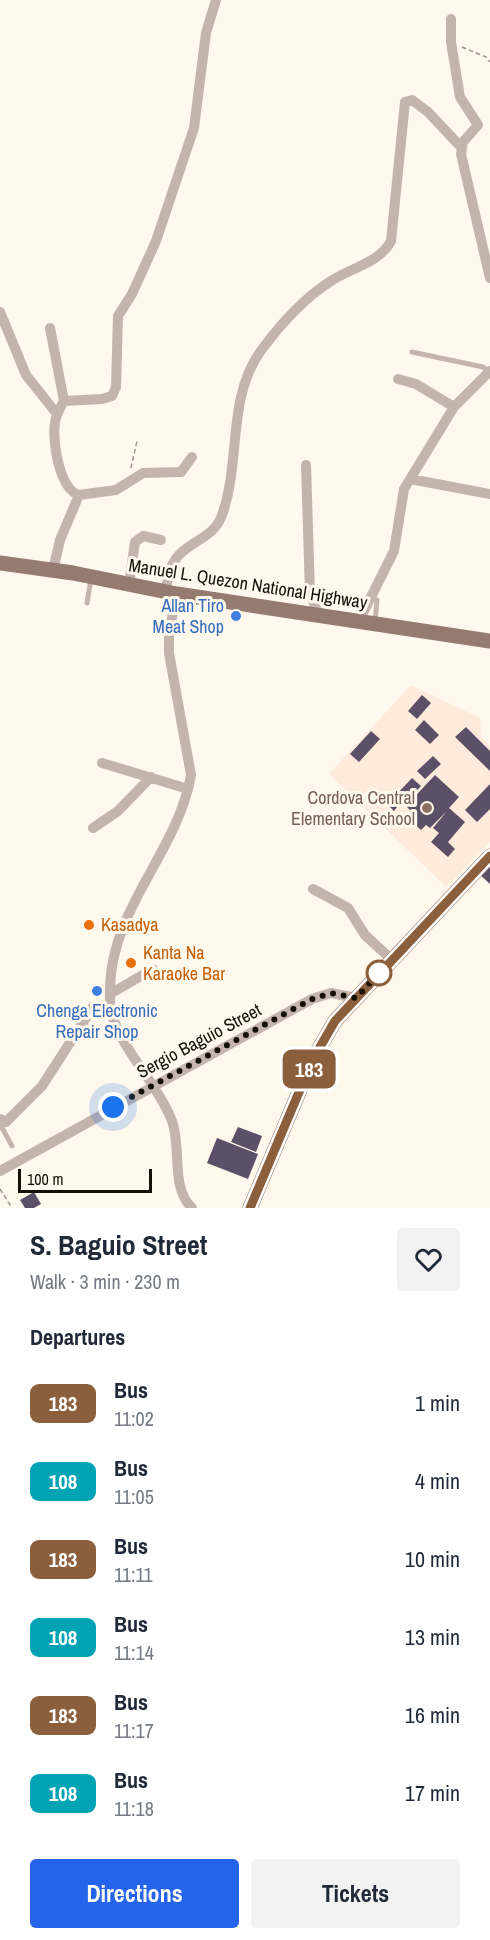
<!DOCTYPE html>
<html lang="en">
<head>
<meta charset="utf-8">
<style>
  :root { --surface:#fff; --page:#f2f2f3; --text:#1f2937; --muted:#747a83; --accent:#2563eb }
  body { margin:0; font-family:"Archivo Narrow",sans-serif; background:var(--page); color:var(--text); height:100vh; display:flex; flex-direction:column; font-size:22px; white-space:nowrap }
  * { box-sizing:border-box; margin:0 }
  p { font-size:20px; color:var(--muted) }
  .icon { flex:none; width:33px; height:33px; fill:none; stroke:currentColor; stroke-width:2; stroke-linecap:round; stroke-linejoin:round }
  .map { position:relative; height:1208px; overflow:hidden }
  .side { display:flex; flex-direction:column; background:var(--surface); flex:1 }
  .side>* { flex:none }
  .badge { padding:0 12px; border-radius:9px; font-size:21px; line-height:39px }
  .scale { position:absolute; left:18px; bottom:15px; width:134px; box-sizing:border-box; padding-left:6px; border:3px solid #151006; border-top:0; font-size:16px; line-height:21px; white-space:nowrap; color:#151006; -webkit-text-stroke:4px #fff8ec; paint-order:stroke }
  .you { position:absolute; width:30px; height:30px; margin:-15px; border:4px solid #fff; border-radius:50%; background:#1a73e8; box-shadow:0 0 0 9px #1a73e833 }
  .map>.badge { position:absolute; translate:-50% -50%; box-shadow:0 0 0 3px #fff }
  h2 { padding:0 30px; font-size:22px; line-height:54px }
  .round { display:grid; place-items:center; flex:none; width:63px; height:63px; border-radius:6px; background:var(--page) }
  .overview { display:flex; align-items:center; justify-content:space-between; height:102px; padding:0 30px }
  h1 { font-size:28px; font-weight:700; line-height:45px }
  .primary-button { display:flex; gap:12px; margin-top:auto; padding:12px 30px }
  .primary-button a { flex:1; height:69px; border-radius:6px; background:var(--accent); color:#fff; font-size:24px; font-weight:700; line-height:69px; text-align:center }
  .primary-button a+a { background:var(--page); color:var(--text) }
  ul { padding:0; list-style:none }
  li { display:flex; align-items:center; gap:18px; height:78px; padding:0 30px }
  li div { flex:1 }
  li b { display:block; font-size:22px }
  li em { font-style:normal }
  li .badge { min-width:66px; font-weight:700; text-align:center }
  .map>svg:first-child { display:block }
  .education { fill:#ffebdb }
  .building { fill:#5c4f68 }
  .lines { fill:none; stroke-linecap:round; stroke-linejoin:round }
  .path { stroke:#9b9489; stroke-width:1.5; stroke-dasharray:4.5 3; stroke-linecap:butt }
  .lane { stroke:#c3b4ae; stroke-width:5 }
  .street { stroke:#c3b4ae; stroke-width:10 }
  .primary { stroke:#957a70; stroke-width:15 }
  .line-casing { stroke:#fff; stroke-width:14 }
  .line { stroke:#8b5e3c; stroke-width:9 }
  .walk { stroke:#151006; stroke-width:6; stroke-dasharray:0 10.8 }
  .shop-dot { fill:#3f7fe0; stroke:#fff8ec; stroke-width:2 }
  .education-dot { fill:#8d6e63; stroke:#fff8ec; stroke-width:2 }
  .food-dot { fill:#e8710a; stroke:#fff8ec; stroke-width:2 }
  .stop-dot { fill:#fff; stroke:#8b5e3c; stroke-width:3 }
  .labels { text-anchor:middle; stroke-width:6; stroke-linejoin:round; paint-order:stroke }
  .street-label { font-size:18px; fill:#151006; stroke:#fff8ec }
  .shop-label { font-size:18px; fill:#366cbe; stroke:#fff8ec; text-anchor:end }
  .education-label { font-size:18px; fill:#785e54; stroke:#fff8ec; text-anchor:end }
  .food-label { font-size:18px; fill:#c56008; stroke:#fff8ec; text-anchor:start }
</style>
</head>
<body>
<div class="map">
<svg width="490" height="1208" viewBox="0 0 490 1208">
  <rect width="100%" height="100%" fill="#fff8ec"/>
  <!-- education -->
  <path class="education" d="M411 685 480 718 481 736 490 745V842L446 887 329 774Z"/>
  <!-- building -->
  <path class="building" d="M422 695 431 703 417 719 408 711Z
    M424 720 439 735 430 744 415 730Z
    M466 727 490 751V771L455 737Z
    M371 731 380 739 359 762 350 754Z
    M433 756 441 764 425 779 417 771Z
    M435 775 459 797 449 808 465 822 448 842 455 849 448 857 431 842 439 833 433 828 447 811 430 828 426 825 421 830 407 817 412 812 406 806Z
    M412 778 421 786 404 804 395 796Z
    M490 784V809L477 822 465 810Z
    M394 798 400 803 394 811 388 805Z
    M486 863 490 868V884L477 872Z
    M238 1127 262 1136 256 1152 231 1142Z
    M217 1138 258 1154 248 1179 207 1163Z
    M34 1192 41 1204 34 1208H25L20 1200Z"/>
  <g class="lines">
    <!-- path -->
    <path class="path" d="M462 47 486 57 490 62
      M131 468 137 441
      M0 1189 12 1208"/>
    <!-- lane -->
    <path class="lane" d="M412 352 483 367 489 372
      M371 597 377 600 375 622
      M87 603 91 579
      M5 1122 1 1126 12 1146"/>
    <!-- street -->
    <path class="street" d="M451 19V42L460 97 478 125 463 142 461 154 490 278
      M0 312 26 375 57 414
      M50 328 64 401
      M398 379 416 384 454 407
      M192 457 181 472 143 473 116 490 79 495C59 489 52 440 55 423 56 414 60 408 64 401L102 399 112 396 116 387 118 316 132 294 156 241 194 128 206 33 216 0
      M306 465 310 593 319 616
      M410 479 490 494
      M53 570 60 540 79 495
      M129 585 135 542 143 536 161 540
      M165 592C168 580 170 563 180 554 194 540 215 536 222 515 241 462 227 399 260 352 279 326 304 298 331 281 349 269 381 262 391 241L405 102 412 100 428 112 461 147
      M177 594 169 632V653L191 775C178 851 112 907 110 987 110 996 109 1009 113 1018 126 1055 158 1085 172 1121 182 1148 170 1187 192 1208
      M358 623 394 551 404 489 454 407 490 371
      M102 763 188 789
      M93 828 118 811 151 777
      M313 889 348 908 365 935 391 959
      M110 994 153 969
      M0 1119 6 1122 42 1086 93 1007 112 1016
      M0 1171 312 999 331 993 356 998"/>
    <!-- primary -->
    <path class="primary" d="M0 563 73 573 177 594 490 641
      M250 1208 313 1059 335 1021 490 856"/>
  </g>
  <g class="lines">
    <!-- line casing -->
    <g class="line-casing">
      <path id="line" d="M250 1208 313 1059 335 1021 490 856"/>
    </g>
    <!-- line -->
    <use href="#line" class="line"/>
    <!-- walk -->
    <path class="walk" d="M113 1107 312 999 331 993 356 998 379 973"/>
  </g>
  <!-- markers -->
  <g class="shop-dot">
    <circle cx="236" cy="616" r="6"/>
    <circle cx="97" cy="991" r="6"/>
  </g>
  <circle class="education-dot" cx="427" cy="808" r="6"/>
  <g class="food-dot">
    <circle cx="89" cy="925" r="6"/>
    <circle cx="131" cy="963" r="6"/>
  </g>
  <circle class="stop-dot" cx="379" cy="973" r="12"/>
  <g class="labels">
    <!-- street labels -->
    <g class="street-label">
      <text transform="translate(248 584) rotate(9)" y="6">Manuel L. Quezon National Highway</text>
      <text transform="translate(199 1041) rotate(-28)" y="6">Sergio Baguio Street</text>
    </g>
    <!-- shop labels -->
    <g class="shop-label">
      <text x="224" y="612">Allan Tiro<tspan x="224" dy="21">Meat Shop</tspan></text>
      <text x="97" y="1017" text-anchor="middle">Chenga Electronic<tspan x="97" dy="21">Repair Shop</tspan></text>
    </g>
    <!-- education labels -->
    <g class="education-label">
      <text x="415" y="804">Cordova Central<tspan x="415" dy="21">Elementary School</tspan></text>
    </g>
    <!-- food labels -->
    <g class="food-label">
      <text x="101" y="931">Kasadya</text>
      <text x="143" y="959">Kanta Na<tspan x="143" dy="21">Karaoke Bar</tspan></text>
    </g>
  </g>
</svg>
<div class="scale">100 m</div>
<div class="you" style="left:113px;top:1107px"></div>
<b class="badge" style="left:309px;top:1069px;background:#8b5e3c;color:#fff">183</b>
</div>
<section class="side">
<div class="overview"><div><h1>S. Baguio Street</h1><p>Walk · 3 min · 230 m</p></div><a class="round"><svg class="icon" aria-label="heart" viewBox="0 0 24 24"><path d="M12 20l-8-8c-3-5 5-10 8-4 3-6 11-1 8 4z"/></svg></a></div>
<h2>Departures</h2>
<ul>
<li><span class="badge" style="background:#8b5e3c;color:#fff">183</span><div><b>Bus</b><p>11:02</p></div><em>1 min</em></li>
<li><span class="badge" style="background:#00a3b4;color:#fff">108</span><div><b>Bus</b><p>11:05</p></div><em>4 min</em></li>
<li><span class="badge" style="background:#8b5e3c;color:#fff">183</span><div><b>Bus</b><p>11:11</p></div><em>10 min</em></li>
<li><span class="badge" style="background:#00a3b4;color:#fff">108</span><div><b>Bus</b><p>11:14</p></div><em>13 min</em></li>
<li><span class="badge" style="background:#8b5e3c;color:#fff">183</span><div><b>Bus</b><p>11:17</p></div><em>16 min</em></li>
<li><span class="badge" style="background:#00a3b4;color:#fff">108</span><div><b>Bus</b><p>11:18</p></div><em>17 min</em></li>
</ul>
<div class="primary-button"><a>Directions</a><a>Tickets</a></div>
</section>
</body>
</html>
